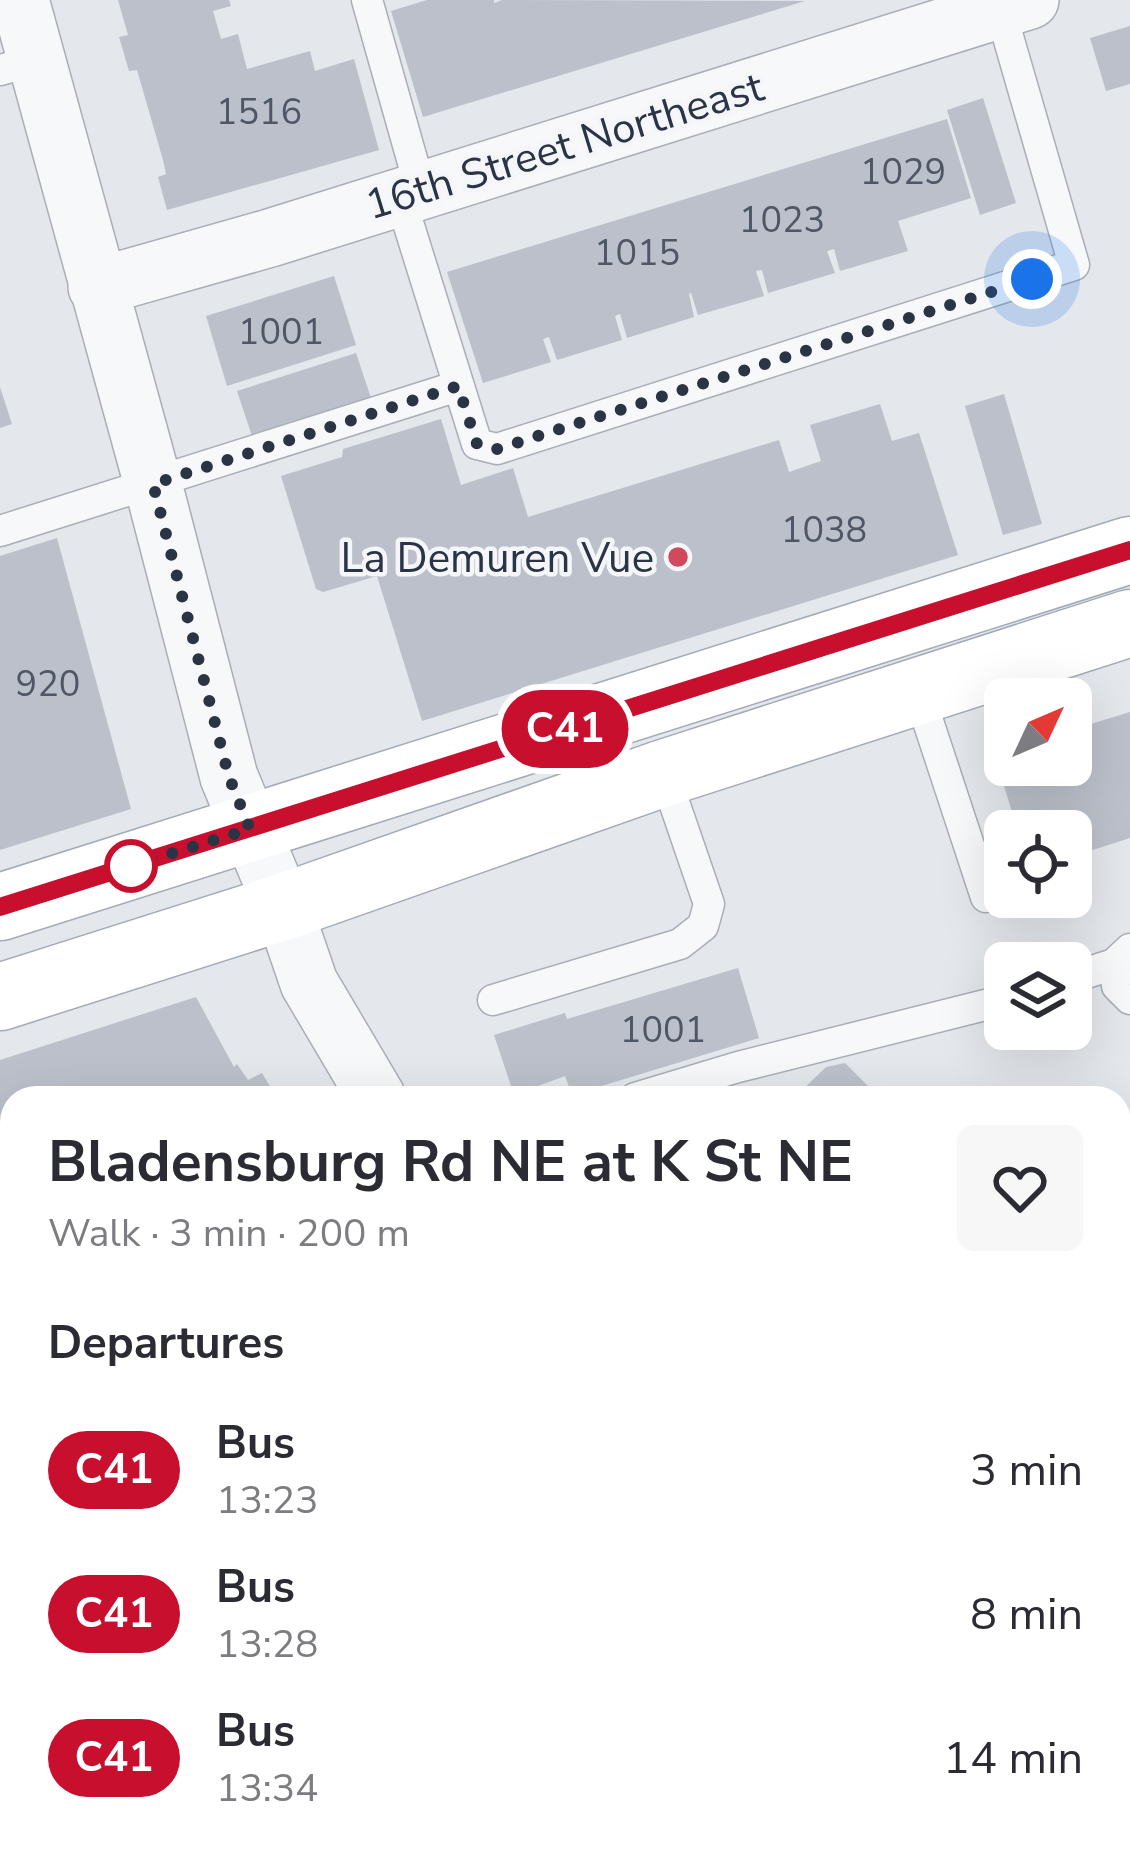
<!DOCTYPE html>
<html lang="en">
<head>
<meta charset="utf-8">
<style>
  :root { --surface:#fff; --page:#f7f7f7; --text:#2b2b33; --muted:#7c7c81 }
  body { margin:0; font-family:"Nunito Sans",sans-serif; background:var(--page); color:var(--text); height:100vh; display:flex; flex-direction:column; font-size:45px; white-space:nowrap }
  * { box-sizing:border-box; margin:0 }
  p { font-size:39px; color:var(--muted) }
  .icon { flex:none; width:66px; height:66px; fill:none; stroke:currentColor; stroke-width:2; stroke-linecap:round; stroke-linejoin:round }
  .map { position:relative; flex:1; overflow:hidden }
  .drawer { position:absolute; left:0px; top:1086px; width:1131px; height:771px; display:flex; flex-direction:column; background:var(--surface); border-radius:36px 36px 0 0; box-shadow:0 12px 48px #0002 }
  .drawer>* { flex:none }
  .badge { padding:0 24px; border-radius:39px; font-size:42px; line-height:78px }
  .needle { width:78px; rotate:46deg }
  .fabs { position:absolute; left:984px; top:678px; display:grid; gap:24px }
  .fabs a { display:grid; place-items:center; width:108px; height:108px; border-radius:18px; background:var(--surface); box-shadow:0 12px 48px #0002; font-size:60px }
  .you { position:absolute; width:60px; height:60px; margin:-30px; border:9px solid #fff; border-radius:50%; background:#1a73e8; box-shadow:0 0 0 18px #1a73e833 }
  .map>.badge { position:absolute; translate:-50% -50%; box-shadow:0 0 0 6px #fff }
  h2 { padding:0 48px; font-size:45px; line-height:108px }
  .round { display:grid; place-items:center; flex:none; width:126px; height:126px; border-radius:18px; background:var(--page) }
  .headline { display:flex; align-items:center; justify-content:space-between; height:204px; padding:0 48px }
  h1 { font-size:57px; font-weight:700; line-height:90px }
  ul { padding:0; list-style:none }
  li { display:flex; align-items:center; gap:36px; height:144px; padding:0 48px }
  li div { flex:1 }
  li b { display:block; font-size:45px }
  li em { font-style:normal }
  li .badge { min-width:132px; font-weight:700; text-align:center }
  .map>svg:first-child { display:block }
  .building { fill:#bbc0ca }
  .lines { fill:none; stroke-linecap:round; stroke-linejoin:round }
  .lane-casing { stroke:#a9aeb7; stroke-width:33 }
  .street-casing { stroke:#a9aeb7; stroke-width:60 }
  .primary-casing { stroke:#a3abb8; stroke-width:69 }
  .lane { stroke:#f7f8fa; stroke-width:30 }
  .street { stroke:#f7f8fa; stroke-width:57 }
  .primary { stroke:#fff; stroke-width:66 }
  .line-casing { stroke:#fff; stroke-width:27 }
  .line { stroke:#c8102e; stroke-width:18 }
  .walk { stroke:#2b3445; stroke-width:12; stroke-dasharray:0 21.6 }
  .poi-dot { fill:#d1495b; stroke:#f4f6f9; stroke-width:4.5 }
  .stop-dot { fill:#fff; stroke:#c8102e; stroke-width:6 }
  .labels { text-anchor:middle; stroke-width:9; stroke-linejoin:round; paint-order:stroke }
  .number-label { font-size:36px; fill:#4f5766 }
  .street-label { font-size:42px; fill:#2b3445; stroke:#f4f6f9 }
  .poi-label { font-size:42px; fill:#2b3445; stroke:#f4f6f9; text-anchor:end }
</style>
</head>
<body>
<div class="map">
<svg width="1130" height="1856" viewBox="0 0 1130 1856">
  <rect width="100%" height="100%" fill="#e4e7ec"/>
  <!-- building -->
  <path class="building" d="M118 0H229L231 6 213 11 221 39 238 34 247 69 310 51 315 71 354 59 379 150 167 210 158 177 166 174 163 160 137 70 129 71 119 37 128 35Z
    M427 0H494V3L502 0 805 1 423 117 391 11Z
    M1130 26V84L1106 91 1090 38Z
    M983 98 1016 203 980 215 947 110Z
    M947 119 971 198 898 221 908 251 840 271 834 249 827 251 835 273 768 293 762 270 756 271 764 296 698 315 691 293 689 294 694 317 627 338 620 314 617 315 615 316 622 340 557 360 549 337 543 339 551 362 483 383 447 272Z
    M334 276 356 345 227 386 206 316Z
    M356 353 372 401 253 439 237 391Z
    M0 387 12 424 0 428Z
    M1004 394 1042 524 1003 535 965 406Z
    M880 404 892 441 919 433 958 555 422 721 377 576 323 592 316 589 281 476 342 457 343 449 441 419 461 485 513 468 528 517 779 440 789 472 821 461 810 425Z
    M57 538 131 809 0 850V556Z
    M1130 712V838L1071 857V831H1018L994 754 1005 750V765H1071V730Z
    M738 968 759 1038 572 1095 565 1076 514 1095 494 1035 565 1013 567 1019Z
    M196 997 234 1067 237 1064 248 1080 262 1073 277 1098H12V1573L0 1549V1060Z
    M845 1063 880 1098H794L826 1067Z
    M1130 1208V1232L1119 1221Z
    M1130 1244V1287L1119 1275V1255Z
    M1119 1325 1130 1336V1390L1119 1401Z
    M1119 1659 1130 1670V1813L1119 1802Z
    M3 1743 12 1749V1845H136L128 1856H0V1747Z
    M334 1845H857L853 1849 856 1853 864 1845H871L881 1856H336L340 1853Z"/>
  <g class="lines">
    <!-- lane casing -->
    <g class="lane-casing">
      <path id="lane" d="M367 0 421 191
        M0 70 37 60
        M400 197 477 444 497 449 1074 265 1000 9
        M0 531 458 386
        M918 691 986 897
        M1130 949 1114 964 1117 986 1130 999
        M1071 978 1114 964
        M493 1000 680 944 703 926 709 904 664 773
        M635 1098 738 1067 1005 1000
        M234 1856 242 1845"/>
    </g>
    <!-- street casing -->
    <g class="street-casing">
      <path id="street" d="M20 0 153 484 229 777 283 907 309 983 377 1098
        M97 287 270 238 1030 0
        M1119 1517 1130 1507
        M1007 1845 1018 1856"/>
    </g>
    <!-- primary casing -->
    <g class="primary-casing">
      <path id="primary" d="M0 907 1130 550
        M0 997 283 907 664 773 1130 623"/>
    </g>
    <!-- lane -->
    <use href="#lane" class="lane"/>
    <!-- street -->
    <use href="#street" class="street"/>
    <!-- primary -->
    <use href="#primary" class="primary"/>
  </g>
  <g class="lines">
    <!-- line casing -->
    <g class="line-casing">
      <path id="line" d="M0 907 1130 550"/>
    </g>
    <!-- line -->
    <use href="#line" class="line"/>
    <!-- walk -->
    <path class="walk" d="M131 866 250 829 229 777 153 484 458 386 477 444 497 449 1032 279"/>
  </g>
  <!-- markers -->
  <circle class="poi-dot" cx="678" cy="557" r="12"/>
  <circle class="stop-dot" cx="131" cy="866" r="24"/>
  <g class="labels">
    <!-- number labels -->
    <g class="number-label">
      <text x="259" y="124">1516</text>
      <text x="903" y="184">1029</text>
      <text x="782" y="232">1023</text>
      <text x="637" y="265">1015</text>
      <text x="281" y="344">1001</text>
      <text x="824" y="542">1038</text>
      <text x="48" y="696">920</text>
      <text x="663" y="1042">1001</text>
    </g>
    <!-- street labels -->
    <g class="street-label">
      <text transform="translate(564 145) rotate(-17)" y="15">16th Street Northeast</text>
    </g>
    <!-- poi labels -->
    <g class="poi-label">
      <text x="654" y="572">La Demuren Vue</text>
    </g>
  </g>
</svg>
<div class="fabs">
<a><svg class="needle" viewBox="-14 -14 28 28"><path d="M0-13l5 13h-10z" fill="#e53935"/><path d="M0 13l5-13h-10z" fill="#7c7c81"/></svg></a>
<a><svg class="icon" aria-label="locate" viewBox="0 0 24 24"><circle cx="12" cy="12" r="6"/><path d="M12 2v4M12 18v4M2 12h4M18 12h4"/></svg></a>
<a><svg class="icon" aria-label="layers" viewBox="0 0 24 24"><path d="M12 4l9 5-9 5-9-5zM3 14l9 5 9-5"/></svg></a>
</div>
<div class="you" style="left:1032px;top:279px"></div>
<b class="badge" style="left:565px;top:729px;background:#c8102e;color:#fff">C41</b>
<section class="drawer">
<div class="headline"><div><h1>Bladensburg Rd NE at K St NE</h1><p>Walk · 3 min · 200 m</p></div><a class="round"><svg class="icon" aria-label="heart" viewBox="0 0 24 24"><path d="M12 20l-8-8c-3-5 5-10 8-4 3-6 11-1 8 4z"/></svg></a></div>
<h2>Departures</h2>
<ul>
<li><span class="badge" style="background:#c8102e;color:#fff">C41</span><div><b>Bus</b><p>13:23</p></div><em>3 min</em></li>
<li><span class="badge" style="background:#c8102e;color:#fff">C41</span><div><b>Bus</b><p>13:28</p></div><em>8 min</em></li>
<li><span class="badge" style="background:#c8102e;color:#fff">C41</span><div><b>Bus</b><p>13:34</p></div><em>14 min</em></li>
</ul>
</section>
</div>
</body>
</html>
